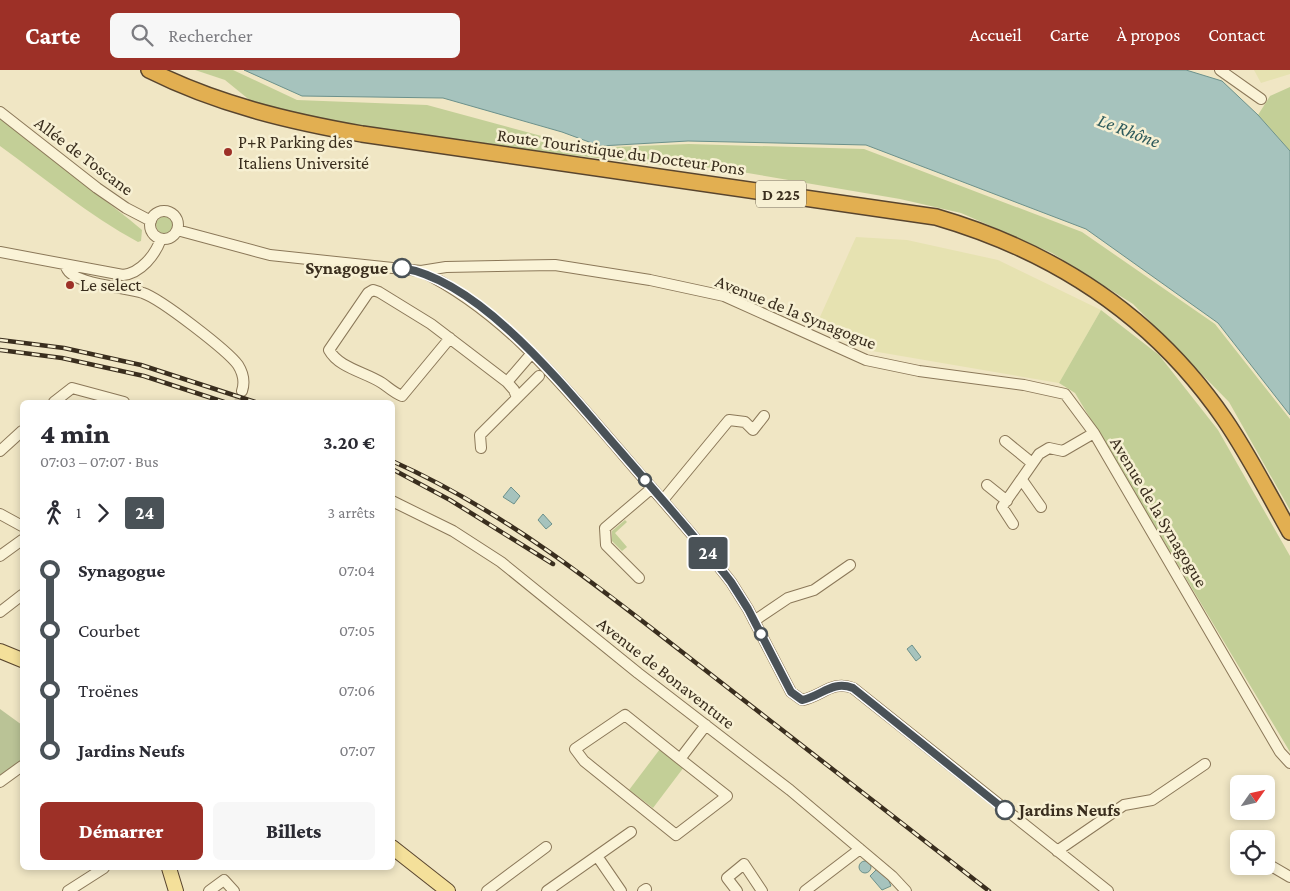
<!DOCTYPE html>
<html lang="fr">
<head>
<meta charset="utf-8">
<style>
  :root { --surface:#fff; --page:#f7f7f7; --text:#2b2b33; --muted:#7c7c81; --accent:#9d3027 }
  body { margin:0; font-family:"Crimson Pro",serif; background:var(--page); color:var(--text); height:100vh; display:flex; flex-direction:column; font-size:19px; white-space:nowrap }
  * { box-sizing:border-box; margin:0 }
  p { font-size:16px; color:var(--muted) }
  .icon { flex:none; width:28px; height:28px; fill:none; stroke:currentColor; stroke-width:2; stroke-linecap:round; stroke-linejoin:round }
  .map { position:relative; flex:1; overflow:hidden }
  .side { position:absolute; left:20px; top:330px; width:375px; height:470px; display:flex; flex-direction:column; background:var(--surface); border-radius:8px; box-shadow:0 2px 8px #0003 }
  .side>* { flex:none }
  .badge { padding:0 10px; border-radius:4px; font-size:18px; line-height:32px }
  .needle { width:32px; rotate:56deg }
  .controls { position:absolute; left:1230px; top:705px; display:grid; gap:10px }
  .controls a { display:grid; place-items:center; width:45px; height:45px; border-radius:8px; background:var(--surface); box-shadow:0 2px 8px #0003; font-size:25px }
  .map>.badge { position:absolute; translate:-50% -50%; box-shadow:0 0 0 2px #fff }
  .legs { display:flex; align-items:center; gap:8px; height:55px; padding:0 20px; font-size:16px }
  .legs p { margin-inline-start:auto }
  .head { display:flex; align-items:center; justify-content:space-between; height:85px; padding:0 20px }
  h1 { font-size:28px; font-weight:800; line-height:38px }
  .cta { display:flex; gap:10px; margin-top:auto; padding:10px 20px }
  .cta a { flex:1; height:58px; border-radius:8px; background:var(--accent); color:#fff; font-size:20px; font-weight:800; line-height:58px; text-align:center }
  .cta a+a { background:var(--page); color:var(--text) }
  ul { padding:0 20px; list-style:none }
  li { display:flex; align-items:center; gap:18px; height:60px; font-size:19px }
  li i { display:grid; place-items:center; width:8px; height:100%; margin:0 6px; background:currentColor }
  li i::after { content:''; width:12px; height:12px; margin:-6px; border:4px solid; border-radius:50%; background:var(--surface) }
  li p { margin-inline-start:auto }
  li:first-child i { background:linear-gradient(#0000 50%,currentColor 0) }
  li:last-child i { background:linear-gradient(currentColor 50%,#0000 0) }
  header { display:flex; align-items:center; gap:30px; box-sizing:border-box; height:70px; padding:0 25px; background:var(--accent); color:#fff }
  header strong { font-size:24px }
  nav { display:flex; gap:28px; margin-inline-start:auto; font-size:18px }
  .search { width:350px; height:45px; background:var(--page); display:flex; align-items:center; gap:12px; box-sizing:border-box; padding:0 18px; border-radius:8px; color:var(--muted); font-size:19px }
  .map>svg:first-child { display:block }
  .farmland { fill:#e6e2b1 }
  .green { fill:#c3cf97 }
  .cemetery { fill:#bac396 }
  .water { fill:#a6c3bd; stroke:#6c918b }
  .lines { fill:none; stroke-linecap:round; stroke-linejoin:round }
  .minor-tunnel { stroke:#ccc1a3; stroke-width:10; stroke-dasharray:10 5; stroke-linecap:butt }
  .minor-casing { stroke:#8b7859; stroke-width:12 }
  .major-casing { stroke:#59452e; stroke-width:16 }
  .highway-casing { stroke:#59452e; stroke-width:18 }
  .minor { stroke:#faf3d7; stroke-width:10 }
  .major { stroke:#f4e09a; stroke-width:14 }
  .highway { stroke:#e2af51; stroke-width:15 }
  .rail-casing { stroke:#3a2e1e; stroke-width:4.5 }
  .rail { stroke:#f7f0d3; stroke-width:2.5; stroke-dasharray:8; stroke-linecap:butt }
  .line-1-casing { stroke:#fff; stroke-width:11 }
  .line-1 { stroke:#4a5257; stroke-width:8 }
  .poi-dot { fill:#9d3027; stroke:#f7f0d3; stroke-width:2 }
  .stop-1-dot { fill:#fff; stroke:#4a5257; stroke-width:2.5 }
  .labels { text-anchor:middle; stroke-width:5; stroke-linejoin:round; paint-order:stroke }
  .shield { fill:#f7f0d3; stroke:#736854; stroke-width:1 }
  .shield-label { font-size:16px; font-weight:bold; fill:#3a2e1e }
  .poi-label { font-size:18px; fill:#3a2e1e; stroke:#f7f0d3; text-anchor:start }
  .street-label { font-size:18px; fill:#3a2e1e; stroke:#f7f0d3 }
  .stop-label { font-size:18px; font-weight:bold; fill:#3a2e1e; stroke:#f7f0d3; text-anchor:end }
  .water-label { font-size:19px; font-style:italic; fill:#2d5a5b; stroke:#f7f0d3 }
</style>
</head>
<body>
<header>
<strong>Carte</strong>
<div class="search"><svg class="icon" aria-label="search" viewBox="0 0 24 24"><circle cx="10" cy="10" r="6"/><path d="M15 15l6 6"/></svg>Rechercher</div>
<nav><a>Accueil</a><a>Carte</a><a>À propos</a><a>Contact</a></nav>
</header>
<div class="map">
<svg width="1290" height="821" viewBox="0 0 1290 821">
  <rect width="100%" height="100%" fill="#f0e6c4"/>
  <!-- farmland -->
  <path class="farmland" d="M1254 0H1290V4L1261 13Z
    M856 167 907 170 998 190 1101 240 1059 313 872 281 815 258Z"/>
  <!-- green -->
  <path class="green" d="M195 0H233L297 30 427 35 586 78 689 74 864 79 1082 162 1215 254 1290 349V440L1229 332 1133 234 1052 183 961 143 900 129 718 98 669 96 553 83 319 51 252 32 225 10Z
    M1290 17V81L1258 45 1270 26Z
    M0 48 130 150 142 160 141 171 138 172C88 145 46 109 0 76Z
    M156 155a9 9 0 1 1 18 0a9 9 0 1 1-18 0Z
    M1101 240 1159 285 1218 360 1290 486V682L1075 323 1059 313Z
    M625 450 627 452 615 463 627 477 622 481 612 471V461Z
    M660 679 684 697 653 738 629 720Z"/>
  <!-- cemetery -->
  <path class="cemetery" d="M0 639 22 655V690L0 705Z"/>
  <!-- water -->
  <path class="water" d="M244 0H1186L1222 11 1258 45 1290 81V345L1218 253 1086 159 866 75 688 71 600 76 562 62 443 28 302 26Z
    M511 417 520 426 514 434 503 427Z
    M543 444 552 454 546 459 538 450Z
    M912 575 921 587 916 591 907 579Z
    M859 797a6 6 0 1 1 12 0a6 6 0 1 1-12 0Z
    M877 799 889 811 891 816 882 820 870 806Z"/>
  <g class="lines">
    <!-- minor-tunnel -->
    <path class="minor-tunnel" d="M239 332 242 321"/>
    <!-- minor casing -->
    <g class="minor-casing">
      <path id="minor" d="M1220 0 1261 29
        M0 42 97 118 126 138 151 151
        M150 155a14 14 0 1 1 28 0a14 14 0 1 1-28 0Z
        M177 160 270 185 421 201 446 197 555 195 650 210 724 226 866 290 919 301 1024 315 1065 324 1094 363 1280 682 1290 693
        M0 182 123 205C141 203 155 185 161 169
        M66 196C69 215 128 217 143 223 161 229 228 281 238 295 243 303 245 312 242 321
        M421 201C504 242 561 313 620 381 657 425 696 467 731 512L748 539 791 622 802 630C822 626 832 610 853 618L1108 821
        M450 268 402 326C394 323 388 317 382 313 365 302 339 298 329 280L368 223 373 220 379 222 431 254 507 312 514 320 517 328
        M507 312 532 283
        M54 332 72 318 124 332
        M1005 371 1032 393
        M481 378 480 365 539 306
        M0 381 22 361
        M1022 410 1041 437
        M987 415 1007 431
        M663 430 729 350 745 352 753 360 764 346
        M392 431 453 461 501 492 638 603 790 720 892 806 906 821
        M0 444 22 456
        M1013 454 1002 437 1039 384 1049 378 1063 381 1094 363
        M0 486 22 470
        M639 508 606 475 605 458 652 418
        M0 542 22 525
        M754 551 788 528 814 520 850 495
        M680 689 625 645 575 679 584 691 676 765 727 726 680 689 706 655
        M0 712 22 696
        M1057 781 1124 735 1152 730 1205 694
        M597 786 621 821
        M1266 793 1290 807
        M68 821 104 798
        M209 821 224 810 234 821
        M487 821 546 777
        M547 821 631 762
        M643 821 646 819
        M737 821 727 808 744 794 762 821
        M805 821 860 779"/>
    </g>
    <!-- major casing -->
    <g class="major-casing">
      <path id="major" d="M0 581 22 590
        M392 777 448 821
        M169 798 176 821"/>
    </g>
    <!-- highway casing -->
    <g class="highway-casing">
      <path id="highway" d="M149 0C217 34 288 51 362 64L936 147C1056 182 1154 246 1225 350 1249 385 1269 425 1290 462"/>
    </g>
    <!-- minor -->
    <use href="#minor" class="minor"/>
    <!-- major -->
    <use href="#major" class="major"/>
    <!-- highway -->
    <use href="#highway" class="highway"/>
    <!-- rail casing -->
    <g class="rail-casing">
      <path id="rail" d="M0 270 64 278 141 295 255 332
        M0 280 62 288 144 306 224 332
        M392 391C505 441 603 520 700 596 796 671 893 746 989 821
        M392 399 450 430 553 494"/>
    </g>
    <!-- rail -->
    <use href="#rail" class="rail"/>
  </g>
  <g class="lines">
    <!-- line-1 casing -->
    <g class="line-1-casing">
      <path id="line-1" d="M402 198C483 211 569 323 621 382 658 425 696 467 731 512L748 539 791 622 802 630C822 626 832 610 853 618L1005 740"/>
    </g>
    <!-- line-1 -->
    <use href="#line-1" class="line-1"/>
  </g>
  <!-- markers -->
  <g class="poi-dot">
    <circle cx="228" cy="82" r="5"/>
    <circle cx="70" cy="215" r="5"/>
  </g>
  <g class="stop-1-dot">
    <circle cx="402" cy="198" r="9"/>
    <circle cx="645" cy="410" r="6"/>
    <circle cx="761" cy="564" r="6"/>
    <circle cx="1005" cy="740" r="9"/>
  </g>
  <g class="labels">
    <!-- shield labels -->
    <rect class="shield" x="756" y="110.5" width="50" height="27" rx="4"/>
    <g class="shield-label">
      <text x="781" y="130">D 225</text>
    </g>
    <!-- poi labels -->
    <g class="poi-label">
      <text x="238" y="78">P+R Parking des<tspan x="238" dy="21">Italiens Université</tspan></text>
      <text x="80" y="221">Le select</text>
    </g>
    <!-- street labels -->
    <g class="street-label">
      <text transform="translate(621 82) rotate(8)" y="6">Route Touristique du Docteur Pons</text>
      <text transform="translate(84 86) rotate(37)" y="6">Allée de Toscane</text>
      <text transform="translate(796 242) rotate(22)" y="6">Avenue de la Synagogue</text>
      <text transform="translate(1159 442) rotate(59)" y="6">Avenue de la Synagogue</text>
      <text transform="translate(666 603) rotate(38)" y="6">Avenue de Bonaventure</text>
    </g>
    <!-- stop labels -->
    <g class="stop-label">
      <text x="388" y="204">Synagogue</text>
      <text x="1019" y="746" text-anchor="start">Jardins Neufs</text>
    </g>
    <!-- water labels -->
    <g class="water-label">
      <text transform="translate(1129 60) rotate(21)" y="7">Le Rhône</text>
    </g>
  </g>
</svg>
<div class="controls">
<a><svg class="needle" viewBox="-14 -14 28 28"><path d="M0-13l5 13h-10z" fill="#e53935"/><path d="M0 13l5-13h-10z" fill="#7c7c81"/></svg></a>
<a><svg class="icon" aria-label="locate" viewBox="0 0 24 24"><circle cx="12" cy="12" r="6"/><path d="M12 2v4M12 18v4M2 12h4M18 12h4"/></svg></a>
</div>
<b class="badge" style="left:708px;top:483px;background:#4a5257;color:#fff">24</b>
<section class="side">
<div class="head"><div><h1>4 min</h1><p>07:03 – 07:07 · Bus</p></div><b>3.20 €</b></div>
<div class="legs"><svg class="icon" aria-label="walk" viewBox="0 0 24 24"><circle cx="13" cy="4" r="2"/><path d="M13 8l-2 6 4 7M11 14l-3 7M7 12l3-4h3l4 4"/></svg>1<svg class="icon" aria-label="forward" viewBox="0 0 24 24"><path d="M9 5l7 7-7 7"/></svg><b class="badge" style="background:#4a5257;color:#fff">24</b><p>3 arrêts</p></div>
<ul>
<li><i style="color:#4a5257"></i><b>Synagogue</b><p>07:04</p></li>
<li><i style="color:#4a5257"></i><span>Courbet</span><p>07:05</p></li>
<li><i style="color:#4a5257"></i><span>Troënes</span><p>07:06</p></li>
<li><i style="color:#4a5257"></i><b>Jardins Neufs</b><p>07:07</p></li>
</ul>
<div class="cta"><a>Démarrer</a><a>Billets</a></div>
</section>
</div>
</body>
</html>
